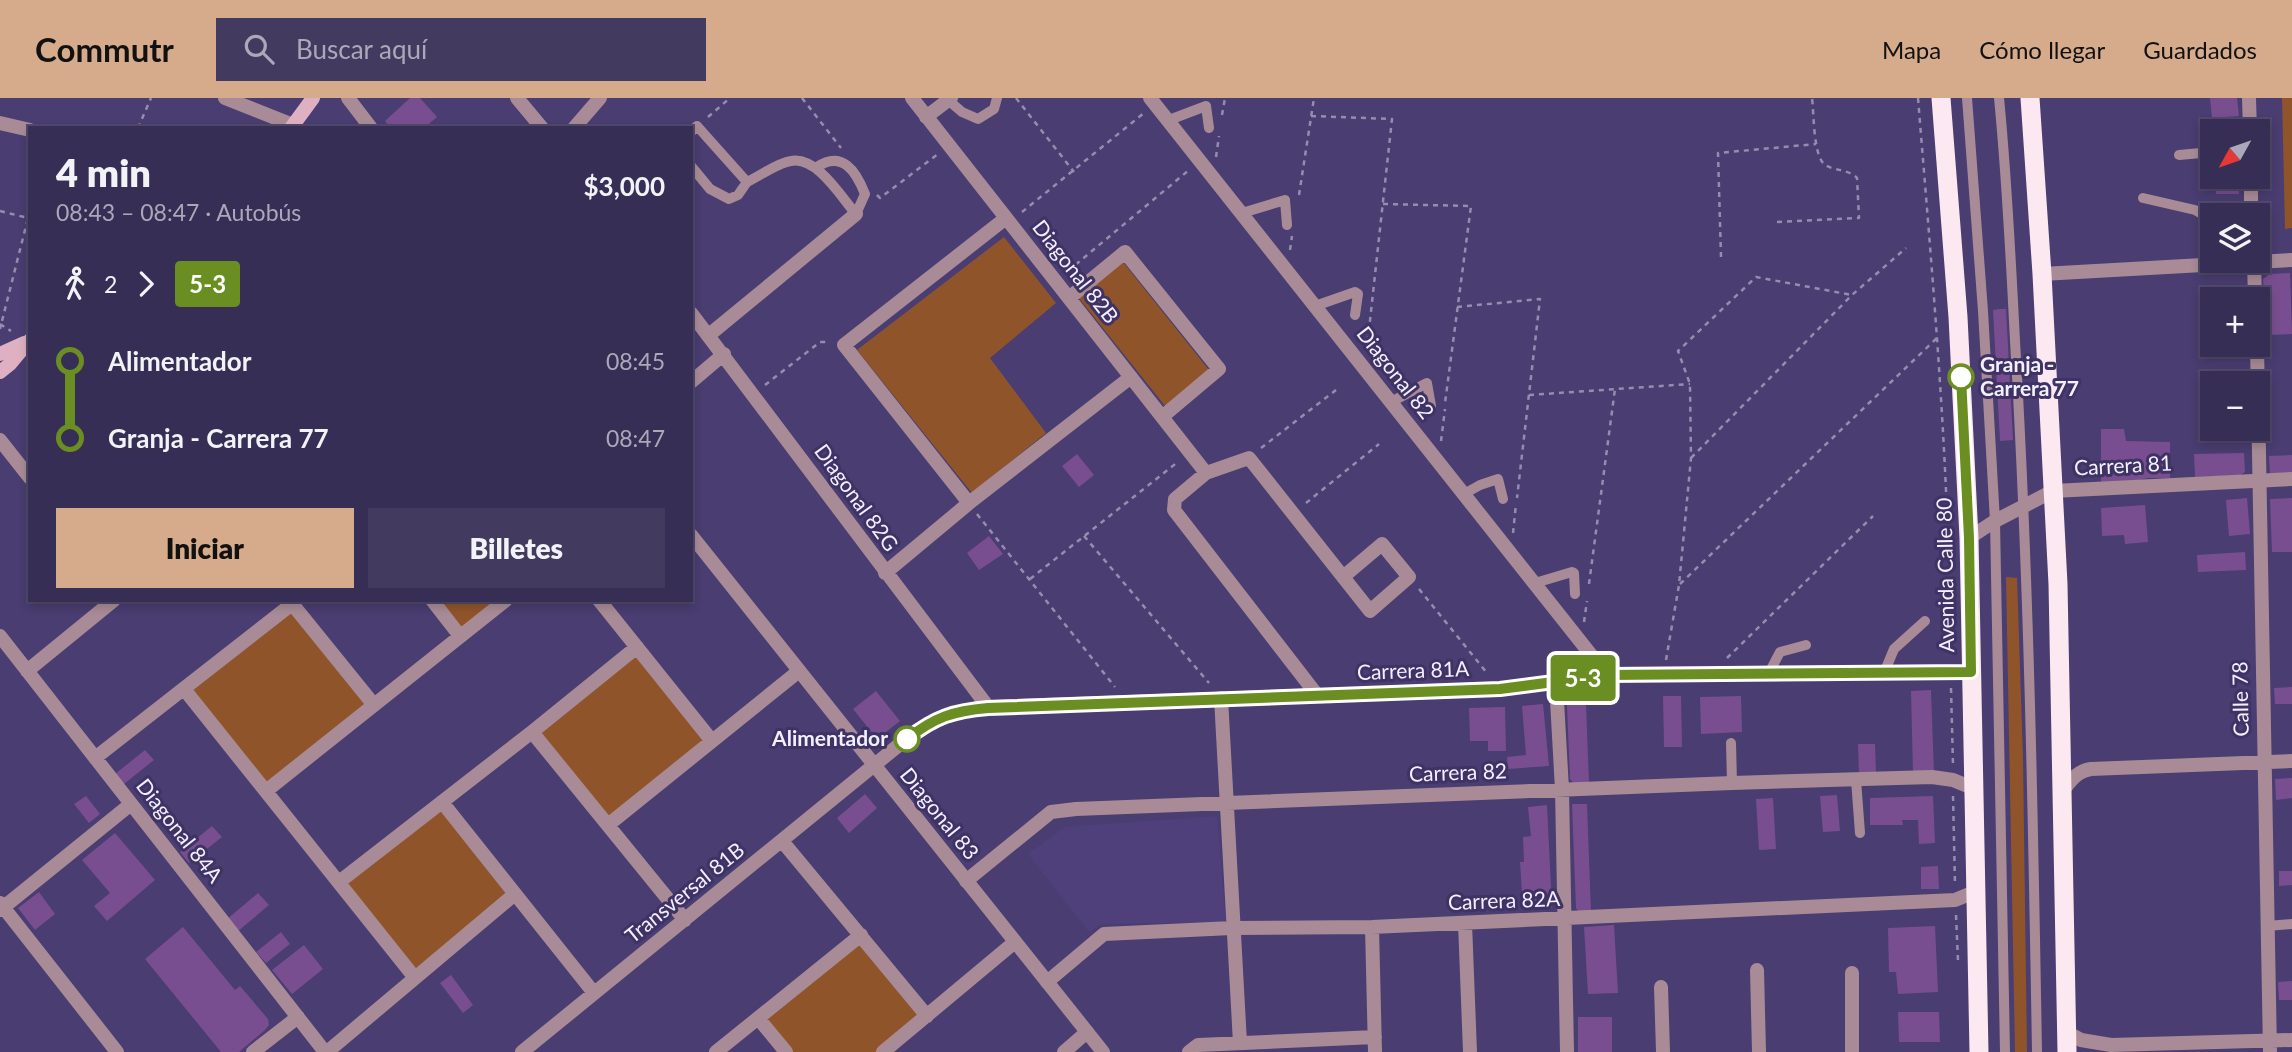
<!DOCTYPE html>
<html lang="es">
<head>
<meta charset="utf-8">
<style>
  :root { --surface:#372e55; --page:#423a5f; --text:#f1f3f6; --muted:#aaa8b9; --line:#514a6c; --accent:#d6ab8b }
  body { margin:0; font-family:Lato,sans-serif; background:var(--page); color:var(--text); height:100vh; display:flex; flex-direction:column; font-size:26px; white-space:nowrap }
  * { box-sizing:border-box; margin:0 }
  p { font-size:23px; color:var(--muted) }
  .icon { flex:none; width:38px; height:38px; fill:none; stroke:currentColor; stroke-width:2; stroke-linecap:round; stroke-linejoin:round }
  .map { position:relative; flex:1; overflow:hidden }
  .panel { position:absolute; left:28px; top:28px; width:665px; height:476px; display:flex; flex-direction:column; background:var(--surface); border-radius:0px; box-shadow:0 4px 10px #0003,0 0 0 2px var(--line) }
  .panel>* { flex:none }
  .badge { padding:0 14px; border-radius:5px; font-size:24px; line-height:46px }
  .needle { width:46px; rotate:230deg }
  .controls { position:absolute; left:2200px; top:21px; display:grid; gap:14px }
  .controls a { display:grid; place-items:center; width:70px; height:70px; border-radius:0px; background:var(--surface); box-shadow:0 4px 10px #0003,0 0 0 2px var(--line); font-size:35px }
  .map>.badge { position:absolute; translate:-50% -50%; box-shadow:0 0 0 4px #fff }
  .legs { display:flex; align-items:center; gap:10px; height:77px; padding:0 28px; font-size:23px }
  .legs p { margin-inline-start:auto }
  .overview { display:flex; align-items:center; justify-content:space-between; height:119px; padding:0 28px }
  h1 { font-size:38px; font-weight:800; line-height:52px }
  .button { display:flex; gap:14px; margin-top:auto; padding:14px 28px }
  .button a { flex:1; height:80px; border-radius:0px; background:var(--accent); color:#111; font-size:28px; font-weight:800; line-height:80px; text-align:center }
  .button a+a { background:var(--page); color:var(--text) }
  ul { padding:0 28px; list-style:none }
  li { display:flex; align-items:center; gap:24px; height:77px; font-size:26px }
  li i { display:grid; place-items:center; width:10px; height:100%; margin:0 9px; background:currentColor }
  li i::after { content:''; width:18px; height:18px; margin:-9px; border:5px solid; border-radius:50%; background:var(--surface) }
  li p { margin-inline-start:auto }
  li:first-child i { background:linear-gradient(#0000 50%,currentColor 0) }
  li:last-child i { background:linear-gradient(currentColor 50%,#0000 0) }
  header { display:flex; align-items:center; gap:42px; box-sizing:border-box; height:98px; padding:0 35px; background:var(--accent); color:#111 }
  header strong { font-size:33px }
  nav { display:flex; gap:38px; margin-inline-start:auto; font-size:24px }
  .search { width:490px; height:63px; background:var(--page); display:flex; align-items:center; gap:18px; box-sizing:border-box; padding:0 24px; border-radius:0px; color:var(--muted); font-size:26px }
  .map>svg:first-child { display:block }
  .built { fill:#4f407c }
  .green { fill:#90542b }
  .building { fill:#794e90 }
  .lines { fill:none; stroke-linecap:round; stroke-linejoin:round }
  .path { stroke:#958db0; stroke-width:2.5; stroke-dasharray:5 5; stroke-linecap:butt }
  .service { stroke:#a88b96; stroke-width:10 }
  .minor { stroke:#a88b96; stroke-width:14 }
  .tertiary { stroke:#a88b96; stroke-width:14 }
  .secondary { stroke:#deb0c2; stroke-width:14 }
  .trunk { stroke:#fbe8f0; stroke-width:19 }
  .line-1-casing { stroke:#fff; stroke-width:16 }
  .line-1 { stroke:#6b8e23; stroke-width:10 }
  .stop-1-dot { fill:#fff; stroke:#6b8e23; stroke-width:3.5 }
  .labels { text-anchor:middle; stroke-width:6; stroke-linejoin:round; paint-order:stroke }
  .street-label { font-size:21px; fill:#f2f0fe; stroke:#3f3265 }
  .stop-label { font-size:21px; font-weight:bold; fill:#f2f0fe; stroke:#3f3265; text-anchor:start }
</style>
</head>
<body>
<header>
<strong>Commutr</strong>
<div class="search"><svg class="icon" aria-label="search" viewBox="0 0 24 24"><circle cx="10" cy="10" r="6"/><path d="M15 15l6 6"/></svg>Buscar aquí</div>
<nav><a>Mapa</a><a>Cómo llegar</a><a>Guardados</a></nav>
</header>
<div class="map">
<svg width="2292" height="954" viewBox="0 0 2292 954">
  <rect width="100%" height="100%" fill="#493d71"/>
  <!-- built -->
  <path class="built" d="M1217 718 1226 824 1101 826 1089 834 1028 756 1065 729Z"/>
  <!-- green -->
  <path class="green" d="M2282 0H2292V130L2285 131Z
    M1004 139 1056 205 990 260 1046 335 972 395 857 252Z
    M1123 164 1209 272 1166 309 1078 199Z
    M2006 479 2017 480 2023 660 2027 954H2015Z
    M432 502H506L460 538Z
    M292 506 374 607 266 693 184 591Z
    M637 549 712 643 608 727 532 634Z
    M442 704 515 796 415 880 339 784Z
    M861 837 927 918 883 954H786L758 920Z"/>
  <!-- building -->
  <path class="building" d="M410 0H420L437 19 424 30H390L385 23Z
    M2210 0H2237L2239 18 2212 20Z
    M2216 79H2238L2239 96H2216Z
    M2290 175 2292 236 2266 237 2263 181 2270 176Z
    M2000 211H2006L2013 342 2000 343 1993 212Z
    M2240 271 2241 285H2222L2221 272Z
    M2101 331H2124L2126 343 2170 344V380H2148L2125 386H2101Z
    M2244 355 2245 374 2239 378 2195 379 2194 356Z
    M1077 356 1094 377 1079 389 1062 368Z
    M2292 357V377H2270L2269 358Z
    M2247 400 2250 436 2229 438 2226 402Z
    M2292 400V454H2272L2270 401Z
    M2145 407 2148 444 2125 446 2124 437 2102 438 2101 410Z
    M989 438 1003 456 979 472 967 455Z
    M2245 454 2246 472 2198 474 2197 457Z
    M2292 589V606H2275L2274 590Z
    M1931 592 1934 676H1913L1911 593Z
    M876 593 900 623 877 641 853 611Z
    M1663 598H1681L1682 649H1664Z
    M1741 598 1742 634 1701 636 1700 599Z
    M1543 606 1549 668 1508 671 1507 659 1526 657 1522 608Z
    M1586 606 1589 685 1574 686 1570 681 1567 607Z
    M1505 609 1506 653H1488V643H1470L1469 610Z
    M1858 646H1875L1876 675H1859Z
    M145 652 154 662 124 686 115 676Z
    M2292 680V700L2276 702 2275 681Z
    M865 696 877 710 849 735 837 720Z
    M1837 697 1840 733 1823 734 1820 698Z
    M86 698 100 716 89 725 74 706Z
    M1933 698 1935 745 1919 746 1918 722H1902L1903 727H1870V700Z
    M1773 700 1776 751 1759 752 1756 701Z
    M1572 706H1587L1591 814H1579L1576 810Z
    M1547 707 1552 810 1523 811 1520 764H1524L1523 739 1531 738 1528 709Z
    M212 728 222 739 189 765 180 754Z
    M115 735 155 782 107 823 94 808 110 795 82 762Z
    M1938 768 1939 791H1921V769Z
    M2279 773H2292V787L2279 788Z
    M39 794 55 816 35 832 18 810Z
    M258 795 269 807 237 834 226 822Z
    M1614 827 1618 895 1588 896 1584 829Z
    M1935 828 1938 894 1898 896 1896 874H1889L1888 830Z
    M183 829 235 892 240 888 268 921 269 927 265 932 239 954H221L145 861Z
    M281 834 290 846 266 865 256 854Z
    M304 847 323 871 292 896 272 872Z
    M451 877 473 907 463 915 440 885Z
    M2292 883V902H2279L2278 884Z
    M1898 914H1939L1940 944H1899Z
    M1578 919H1612V954H1578Z"/>
  <g class="lines">
    <!-- path -->
    <path class="path" d="M802 0 841 50
      M1016 0 1074 74
      M1918 0C1933 186 1950 372 1950 559
      M1222 17 1225 0
      M1311 18 1392 21 1367 250
      M708 19 730 0
      M138 30 151 0
      M1216 59 1219 38
      M877 97 880 100 938 56
      M1299 97 1314 0
      M1383 106 1471 108 1445 305
      M0 113 28 120 0 231
      M1022 114 1144 15
      M1777 124 1859 120 1857 80C1848 71 1835 73 1825 67 1813 58 1814 15 1812 0
      M1290 152 1292 138
      M1721 159 1718 55 1816 46
      M1068 173 1189 72
      M1457 209 1540 201 1517 400
      M0 226 11 233
      M765 287 820 244H830
      M1529 297 1690 286
      M1441 343 1445 311
      M1261 350 1336 292
      M1691 360 1852 197 1906 150
      M1306 405 1379 346
      M977 416 1115 589
      M1513 435 1516 406
      M1084 438 1209 585
      M1030 481 1179 363
      M1589 486 1615 291
      M1680 486 1938 239
      M1419 491 1487 575
      M1584 524 1587 503
      M1727 560 1873 418
      M1666 562 1679 487 1691 360 1690 286 1678 253 1756 179 1852 197
      M1951 590 1953 667
      M1953 698 1955 786
      M1956 817 1958 863"/>
    <!-- service -->
    <path class="service" d="M1967 0 1983 213 1995 423 2005 954
      M1999 0C2007 81 2011 162 2015 243 2029 480 2033 717 2037 954
      M948 2 962 14 978 21 994 11 997 0
      M1169 22 1206 8 1209 30
      M691 34 697 28 747 84C760 78 777 65 791 63 817 58 841 99 856 116L865 96C856 73 842 52 817 69
      M2179 57 2212 54
      M691 68 710 91 729 101 738 97 747 84
      M2143 100 2195 112 2212 122
      M1242 115 1285 102 1287 127
      M1315 208 1355 194 1358 196 1355 217
      M1391 304 1427 285 1431 308
      M1464 396 1480 387 1498 381 1503 401
      M1535 485 1572 474 1574 475 1575 496
      M1769 575 1780 554 1806 547
      M1884 575 1894 551 1925 523
      M1731 645 1732 685
      M1856 682 1860 735
      M2267 828 2292 826"/>
    <!-- minor -->
    <path class="minor" d="M225 0 293 27
      M517 0 542 30
      M912 0 1206 375
      M1150 0 1607 577
      M2249 0 2250 33
      M926 19 951 0
      M0 25 30 32
      M574 30 600 0
      M2251 79V117
      M2254 163 2255 201
      M2042 176 2292 162
      M1069 200 1125 154 1219 271 1162 319
      M691 215 988 609
      M709 237 856 116
      M2257 247 2270 954
      M691 284 724 256
      M0 342 30 380
      M969 405 844 247 1006 120
      M885 475 969 405 1131 279
      M289 502 374 607
      M432 502 460 538
      M599 502 712 643
      M0 538 325 954
      M27 573 114 502
      M1556 585 1562 691 1567 954
      M184 591 415 880
      M1317 597 1174 412 1175 401 1206 375 1249 360 1370 513 1409 479 1382 446 1343 479
      M1221 600 1240 945
      M532 634 685 822
      M95 660 292 506
      M2064 691C2072 681 2078 673 2091 671L2292 663
      M266 693 506 502
      M442 704 594 895
      M608 727 799 573
      M782 743 927 918
      M966 783 1051 714 1076 711 1732 685 1932 679 1953 682 1975 691
      M339 784 532 634 637 549
      M0 805 117 954
      M0 812 131 706
      M1465 825 1470 954
      M1372 829 1375 954
      M1757 872 1759 954
      M1852 875V954
      M1047 884 1104 836 1232 830 1372 829 1955 802 1977 793
      M1661 889 1663 954
      M758 920 786 954
      M2066 934 2081 942 2111 947 2292 942
      M253 954 298 919
      M327 954 515 796
      M522 954 873 668
      M716 954 861 837
      M883 954 1015 844
      M1064 954 1087 934
      M1189 954 1198 947 1375 939"/>
    <!-- tertiary -->
    <path class="tertiary" d="M348 0 371 30
      M691 437 1103 954
      M1969 440 1995 423 2053 393 2292 381
      M873 668C916 634 931 615 988 609L1500 591 1607 577 1971 574"/>
    <!-- secondary -->
    <path class="secondary" d="M291 30 313 0
      M0 256 24 245
      M0 274 10 266 30 242"/>
    <!-- trunk -->
    <path class="trunk" d="M1941 0 1958 219 1969 440 1979 954
      M2030 0 2042 176 2058 486 2067 954"/>
  </g>
  <g class="lines">
    <!-- line-1 casing -->
    <g class="line-1-casing">
      <path id="line-1" d="M907 641C935 619 953 613 988 610L1500 591 1607 577 1971 574 1969 440 1961 279"/>
    </g>
    <!-- line-1 -->
    <use href="#line-1" class="line-1"/>
  </g>
  <!-- markers -->
  <g class="stop-1-dot">
    <circle cx="1961" cy="279" r="12"/>
    <circle cx="907" cy="641" r="12"/>
  </g>
  <g class="labels">
    <!-- street labels -->
    <g class="street-label">
      <text transform="translate(1075 174) rotate(52)" y="7">Diagonal 82B</text>
      <text transform="translate(1395 275) rotate(52)" y="7">Diagonal 82</text>
      <text transform="translate(2123 368) rotate(-3)" y="7">Carrera 81</text>
      <text transform="translate(856 400) rotate(54)" y="7">Diagonal 82G</text>
      <text transform="translate(1946 477) rotate(-91)" y="7">Avenida Calle 80</text>
      <text transform="translate(1413 573) rotate(-2)" y="7">Carrera 81A</text>
      <text transform="translate(2241 601) rotate(-91)" y="7">Calle 78</text>
      <text transform="translate(1458 675) rotate(-2)" y="7">Carrera 82</text>
      <text transform="translate(939 716) rotate(51)" y="7">Diagonal 83</text>
      <text transform="translate(179 733) rotate(52)" y="7">Diagonal 84A</text>
      <text transform="translate(685 795) rotate(-39)" y="7">Transversal 81B</text>
      <text transform="translate(1504 803) rotate(-2)" y="7">Carrera 82A</text>
    </g>
    <!-- stop labels -->
    <g class="stop-label">
      <text x="1980" y="274">Granja -<tspan x="1980" dy="24">Carrera 77</tspan></text>
      <text x="888" y="648" text-anchor="end">Alimentador</text>
    </g>
  </g>
</svg>
<div class="controls">
<a><svg class="needle" viewBox="-14 -14 28 28"><path d="M0-13l5 13h-10z" fill="#e53935"/><path d="M0 13l5-13h-10z" fill="#aaa8b9"/></svg></a>
<a><svg class="icon" aria-label="layers" viewBox="0 0 24 24"><path d="M12 4l9 5-9 5-9-5zM3 14l9 5 9-5"/></svg></a>
<a>+</a>
<a>−</a>
</div>
<b class="badge" style="left:1583px;top:580px;background:#6b8e23;color:#fff">5-3</b>
<section class="panel">
<div class="overview"><div><h1>4 min</h1><p>08:43 – 08:47 · Autobús</p></div><b>$3,000</b></div>
<div class="legs"><svg class="icon" aria-label="walk" viewBox="0 0 24 24"><circle cx="13" cy="4" r="2"/><path d="M13 8l-2 6 4 7M11 14l-3 7M7 12l3-4h3l4 4"/></svg>2<svg class="icon" aria-label="forward" viewBox="0 0 24 24"><path d="M9 5l7 7-7 7"/></svg><b class="badge" style="background:#6b8e23;color:#fff">5-3</b></div>
<ul>
<li><i style="color:#6b8e23"></i><b>Alimentador</b><p>08:45</p></li>
<li><i style="color:#6b8e23"></i><b>Granja - Carrera 77</b><p>08:47</p></li>
</ul>
<div class="button"><a>Iniciar</a><a>Billetes</a></div>
</section>
</div>
</body>
</html>
